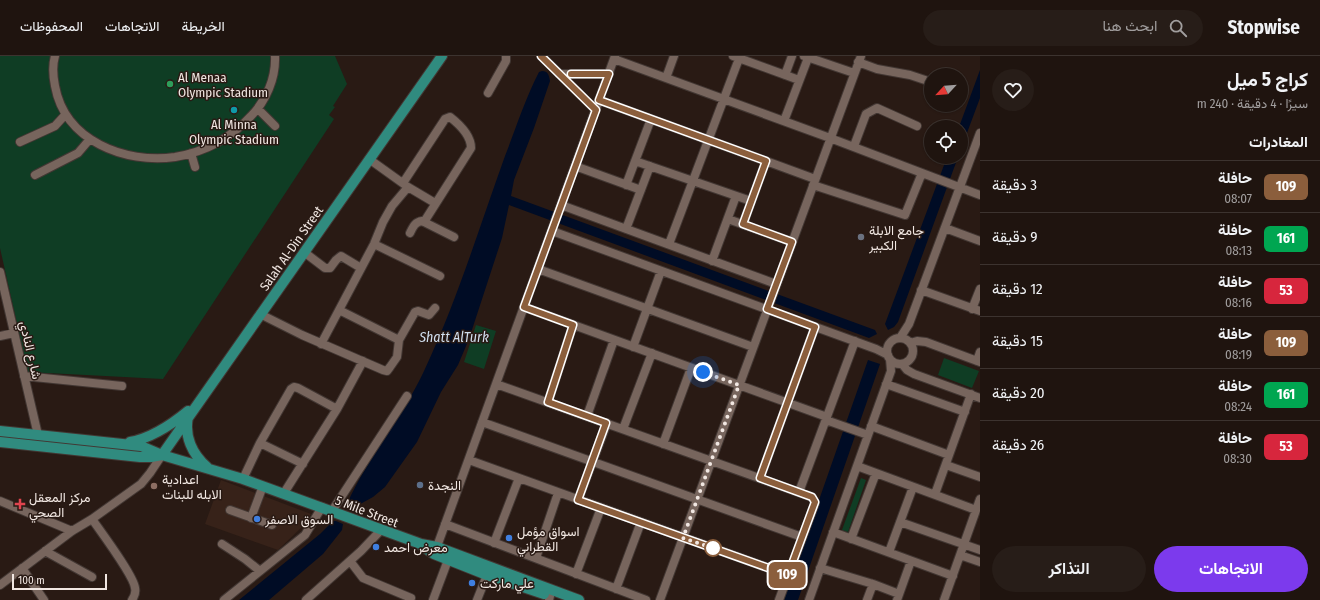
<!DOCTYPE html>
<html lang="ar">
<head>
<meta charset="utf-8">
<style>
  :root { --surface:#1f140f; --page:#271d18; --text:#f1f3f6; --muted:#a19e9e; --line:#3c332f; --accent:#7c3aed }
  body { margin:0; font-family:"Fira Sans Condensed",Vazirmatn,sans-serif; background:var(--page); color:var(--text); direction:rtl; height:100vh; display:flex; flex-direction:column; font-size:15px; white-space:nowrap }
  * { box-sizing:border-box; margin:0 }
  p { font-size:13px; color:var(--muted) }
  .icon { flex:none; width:22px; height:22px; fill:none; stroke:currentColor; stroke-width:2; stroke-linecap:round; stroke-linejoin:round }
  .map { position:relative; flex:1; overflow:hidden; direction:ltr }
  .drawer { display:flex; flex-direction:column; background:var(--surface); width:340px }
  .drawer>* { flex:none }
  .badge { padding:0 8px; border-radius:6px; font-size:14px; line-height:26px }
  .needle { width:26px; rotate:244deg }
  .fabs { position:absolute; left:924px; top:12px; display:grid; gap:8px }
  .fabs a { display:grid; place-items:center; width:44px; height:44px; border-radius:50%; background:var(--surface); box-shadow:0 1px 3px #0004,0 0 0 1px var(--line); font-size:20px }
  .scale { position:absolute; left:12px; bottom:10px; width:95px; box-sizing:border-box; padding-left:4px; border:2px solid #f1e7e2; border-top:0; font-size:11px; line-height:14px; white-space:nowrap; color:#f1e7e2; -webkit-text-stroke:3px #291a14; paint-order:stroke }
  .you { position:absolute; width:20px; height:20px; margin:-10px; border:3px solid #fff; border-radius:50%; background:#1a73e8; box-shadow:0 0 0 6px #1a73e833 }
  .map>.badge { position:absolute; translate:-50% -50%; box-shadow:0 0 0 2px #fff }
  h2 { padding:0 12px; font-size:15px; line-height:36px }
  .round { display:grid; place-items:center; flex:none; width:42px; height:42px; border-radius:21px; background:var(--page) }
  .summary { display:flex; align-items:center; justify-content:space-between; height:68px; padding:0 12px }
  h1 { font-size:19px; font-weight:700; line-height:30px }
  .primary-button { display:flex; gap:8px; margin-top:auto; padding:8px 12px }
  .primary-button a { flex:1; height:46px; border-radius:24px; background:var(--accent); color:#fff; font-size:16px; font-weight:700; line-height:46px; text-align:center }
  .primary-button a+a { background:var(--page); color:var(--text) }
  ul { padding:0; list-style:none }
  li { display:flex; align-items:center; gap:12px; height:52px; padding:0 12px; border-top:1px solid var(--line) }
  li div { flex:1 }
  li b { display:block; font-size:15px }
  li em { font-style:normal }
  li .badge { min-width:44px; font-weight:700; text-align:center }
  header { display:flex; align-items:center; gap:24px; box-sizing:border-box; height:56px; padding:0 20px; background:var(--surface); border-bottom:1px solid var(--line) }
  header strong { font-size:19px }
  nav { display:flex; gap:22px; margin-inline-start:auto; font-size:14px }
  .search { width:280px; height:36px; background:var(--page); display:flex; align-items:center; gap:10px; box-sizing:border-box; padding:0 14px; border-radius:22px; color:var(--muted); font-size:15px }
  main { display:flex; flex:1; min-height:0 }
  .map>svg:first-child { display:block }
  .built { fill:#372219 }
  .green { fill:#0f3d24 }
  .water { fill:#000c25 }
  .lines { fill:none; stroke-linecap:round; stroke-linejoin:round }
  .minor-casing { stroke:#423733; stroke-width:10 }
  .major-casing { stroke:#423733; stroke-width:12 }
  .minor { stroke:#77655d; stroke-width:8 }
  .major { stroke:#308b7f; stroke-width:10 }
  .line-casing { stroke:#fff; stroke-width:9 }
  .line { stroke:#8b5e3c; stroke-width:6 }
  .walk { stroke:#f1e7e2; stroke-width:4; stroke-dasharray:0 7.2 }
  .leisure-dot { fill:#2e9e5b; stroke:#291a14; stroke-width:1.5 }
  .culture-dot { fill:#0f9aa8; stroke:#291a14; stroke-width:1.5 }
  .worship-dot { fill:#6b7280; stroke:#291a14; stroke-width:1.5 }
  .service-dot { fill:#5c6f8a; stroke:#291a14; stroke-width:1.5 }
  .education-dot { fill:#8d6e63; stroke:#291a14; stroke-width:1.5 }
  .health-dot { fill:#e0444e; stroke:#291a14; stroke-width:1.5 }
  .shop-dot { fill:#3f7fe0; stroke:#291a14; stroke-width:1.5 }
  .stop-dot { fill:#fff; stroke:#8b5e3c; stroke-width:2 }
  .labels { text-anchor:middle; stroke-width:3; stroke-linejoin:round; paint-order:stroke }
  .poi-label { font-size:13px; fill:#f1e7e2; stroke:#291a14; text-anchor:start }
  .street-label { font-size:13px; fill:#f1e7e2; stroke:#291a14 }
  .water-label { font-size:14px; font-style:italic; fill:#d1dfef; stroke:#291a14 }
</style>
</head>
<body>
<header>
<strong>Stopwise</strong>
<div class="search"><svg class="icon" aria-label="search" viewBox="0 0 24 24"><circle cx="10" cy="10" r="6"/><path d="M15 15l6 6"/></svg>ابحث هنا</div>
<nav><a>الخريطة</a><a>الاتجاهات</a><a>المحفوظات</a></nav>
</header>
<main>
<section class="drawer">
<div class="summary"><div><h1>كراج 5 ميل</h1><p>سيرًا · 4 دقيقة · 240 m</p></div><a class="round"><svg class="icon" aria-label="heart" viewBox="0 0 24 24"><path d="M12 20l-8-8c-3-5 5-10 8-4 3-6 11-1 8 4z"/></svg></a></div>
<h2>المغادرات</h2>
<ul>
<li><span class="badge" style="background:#8b5e3c;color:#fff">109</span><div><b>حافلة</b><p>08:07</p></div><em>3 دقيقة</em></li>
<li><span class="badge" style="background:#00a651;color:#fff">161</span><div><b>حافلة</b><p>08:13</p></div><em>9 دقيقة</em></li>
<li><span class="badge" style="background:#d7263d;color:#fff">53</span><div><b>حافلة</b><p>08:16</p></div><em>12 دقيقة</em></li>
<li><span class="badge" style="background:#8b5e3c;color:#fff">109</span><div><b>حافلة</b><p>08:19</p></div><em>15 دقيقة</em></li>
<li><span class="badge" style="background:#00a651;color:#fff">161</span><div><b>حافلة</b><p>08:24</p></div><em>20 دقيقة</em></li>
<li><span class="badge" style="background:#d7263d;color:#fff">53</span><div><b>حافلة</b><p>08:30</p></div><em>26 دقيقة</em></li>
</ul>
<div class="primary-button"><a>الاتجاهات</a><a>التذاكر</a></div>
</section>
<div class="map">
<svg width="980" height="544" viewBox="0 0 980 544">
  <rect width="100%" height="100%" fill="#291a14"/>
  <!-- built -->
  <path class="built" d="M221 424 311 458 305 468 278 494 205 468Z"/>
  <!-- green -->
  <path class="green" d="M0 0H335L347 28 333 50 335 51 329 59 334 63 163 323 28 316 0 192Z
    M476 269 496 275 484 313 464 306Z
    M944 302 979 315 972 332 938 319Z
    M861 422 866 424 848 476 842 474Z"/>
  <!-- water -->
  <path class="water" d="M980 14V42L961 93V71H959Z
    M542 15C548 15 549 19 550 25L534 72 514 124 511 140 875 274 877 278 869 282 509 149 502 182 469 283 458 309 441 336 417 386 385 431 373 441 353 452H349L347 448C368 401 402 362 424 315 457 245 479 172 505 100 516 72 525 43 539 16Z
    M947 101H958L898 266 894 271 888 274 885 268Z
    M868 304 880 308 798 544H784Z
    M333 465H336L343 468 342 474 323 498 269 544H239L320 478Z"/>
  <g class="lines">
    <!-- minor casing -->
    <g class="minor-casing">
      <path id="minor" d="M55 0C52 10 53 20 55 30 65 85 125 108 175 101 205 96 231 82 251 60 266 45 276 22 275 0
        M541 0 596 54
        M733 0 799 24
        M804 0 854 17
        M614 3 830 82 980 139
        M858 6 877 13 910 19 931 26
        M559 18H609
        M785 19 792 0
        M666 22 674 0
        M488 37 506 5V0
        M599 44 815 123
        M258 53 275 70
        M784 65 808 2
        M20 86 55 70 65 59
        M854 90 866 58 877 52 917 70
        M191 97 195 111
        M369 103 408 131 435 147
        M635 105 751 145
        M575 110 641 134
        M35 119 78 97 90 83
        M403 127 445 63 450 61C459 68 471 79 471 92L424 166
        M626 129 651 63
        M813 129 905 159 922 117
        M561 149 776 228
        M728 163 792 186
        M743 168 766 105
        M945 172 980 185
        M626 173 650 110
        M552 175 876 293 888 299
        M410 177C413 171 415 166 422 165L454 181
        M374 188 440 220
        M669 188 740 0
        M304 196 325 212H330L336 204 341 200 361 212
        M712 205 736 140
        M538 213 753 291
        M0 216 38 379
        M921 234 980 255
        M524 251 827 361
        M972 253 980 233
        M339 254 399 284
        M260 258 302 279 383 314 387 315 390 311 397 301 399 284 415 256 418 255 429 259 435 252
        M0 280 14 277
        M900 282 909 268 980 77
        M887 295a13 13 0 1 1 26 0a13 13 0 1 1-26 0Z
        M910 287 917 285 926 286 980 306
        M321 288 374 188 383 166 392 150 408 131
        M633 291 661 215
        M977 305 980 296
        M902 308 907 314 914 318 980 342
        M24 320 122 330
        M496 328 812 441 815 447 779 544
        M886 328 965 356
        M548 346 573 269
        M587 360 614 284
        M826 364 868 379
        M482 366 802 481
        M871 370 949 399
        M623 373 652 297
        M260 387 303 408
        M663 388 691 312
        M469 404 788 519
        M946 409 980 421
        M857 410 976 454
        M760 422 815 271
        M243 423 260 387 291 333 294 331 298 332 337 353
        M799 436 855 285
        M284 437 337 353 363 305
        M935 438 971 338
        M578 444 607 367
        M0 445 72 475
        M230 454 272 469
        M332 455 407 340
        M251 462 263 430
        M92 463C101 476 134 520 135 532 136 536 134 541 132 544
        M900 466 980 494
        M445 468 646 544
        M833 476 953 520
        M851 483 876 417
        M494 487 519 422
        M222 488 245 503 260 515
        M45 495 92 521
        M435 496 615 0
        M889 496 913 431
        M960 499 980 506
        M536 502 558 437
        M350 505 363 522 411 542
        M22 512 44 544
        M820 512 873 528 899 538
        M576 518 601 452
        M0 529 72 475 92 463 141 428 150 417 162 399
        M616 533 641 466
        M224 544 305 479 322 451
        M306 544 361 495 381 474
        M433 544 448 504
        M477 544 487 519
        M549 544 550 540
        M660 544 861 0
        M809 544 891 315 890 303
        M867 544 873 528
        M897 544 911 505
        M944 544 980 443"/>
    </g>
    <!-- major casing -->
    <g class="major-casing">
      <path id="major" d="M188 361C184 380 192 398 207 411
        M0 375 141 390 162 399 243 423 421 488 437 491 579 544
        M0 386 140 401H151L162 399
        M130 386C152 382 171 369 188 355
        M162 399 442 0
        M422 490 434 498 487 519 544 538"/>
    </g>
    <!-- minor -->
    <use href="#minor" class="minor"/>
    <!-- major -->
    <use href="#major" class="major"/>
  </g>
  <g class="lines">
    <!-- line casing -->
    <g class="line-casing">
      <path id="line" d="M541 0 596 54 524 251 573 269 548 346 606 367 578 444 788 519 815 446 812 441 760 422 815 271 767 253 792 186 743 168 766 105 599 44 609 18H571"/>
    </g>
    <!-- line -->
    <use href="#line" class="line"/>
    <!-- walk -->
    <path class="walk" d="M703 316 739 329 683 482 713 492"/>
  </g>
  <!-- markers -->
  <circle class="leisure-dot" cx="170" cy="28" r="4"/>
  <circle class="culture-dot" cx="234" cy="54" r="4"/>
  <circle class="worship-dot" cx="861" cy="181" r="4"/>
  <circle class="service-dot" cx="420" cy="429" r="4"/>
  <circle class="education-dot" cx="154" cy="430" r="4"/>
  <path class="health-dot" d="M18 442h4v4h4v4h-4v4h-4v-4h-4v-4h4z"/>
  <g class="shop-dot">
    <circle cx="257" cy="463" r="4"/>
    <circle cx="509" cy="482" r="4"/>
    <circle cx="376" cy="491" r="4"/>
    <circle cx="472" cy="527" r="4"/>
  </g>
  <circle class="stop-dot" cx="713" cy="492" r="8"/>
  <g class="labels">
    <!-- poi labels -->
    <g class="poi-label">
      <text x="178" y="26">Al Menaa<tspan x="178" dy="15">Olympic Stadium</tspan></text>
      <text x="234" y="73" text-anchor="middle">Al Minna<tspan x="234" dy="15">Olympic Stadium</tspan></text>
      <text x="869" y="179">جامع الابلة<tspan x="869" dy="15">الكبير</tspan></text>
      <text x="162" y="428">اعدادية<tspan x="162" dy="15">الابله للبنات</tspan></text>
      <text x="428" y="434">النجدة</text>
      <text x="29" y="446">مركز المعقل<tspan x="29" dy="15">الصحي</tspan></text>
      <text x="265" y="468">السوق الاصفر</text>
      <text x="517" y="480">اسواق مؤمل<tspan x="517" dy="15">القطراني</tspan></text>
      <text x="384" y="496">معرض احمد</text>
      <text x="480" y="532">علي ماركت</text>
    </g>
    <!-- street labels -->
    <g class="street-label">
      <text transform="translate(291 192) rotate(-55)" y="5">Salah Al-Din Street</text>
      <text transform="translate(31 294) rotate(77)" y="5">شارع النادي</text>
      <text transform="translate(367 455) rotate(21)" y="5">5 Mile Street</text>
    </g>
    <!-- water labels -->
    <g class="water-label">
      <text x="454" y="286">Shatt AlTurk</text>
    </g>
  </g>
</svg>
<div class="fabs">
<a><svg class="needle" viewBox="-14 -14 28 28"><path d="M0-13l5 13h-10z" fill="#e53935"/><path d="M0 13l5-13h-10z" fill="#a19e9e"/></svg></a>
<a><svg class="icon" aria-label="locate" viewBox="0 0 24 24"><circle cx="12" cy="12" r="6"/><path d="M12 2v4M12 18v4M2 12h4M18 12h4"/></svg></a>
</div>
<div class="scale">100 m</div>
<div class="you" style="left:703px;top:316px"></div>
<b class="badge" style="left:787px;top:519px;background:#8b5e3c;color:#fff">109</b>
</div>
</main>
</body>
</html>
